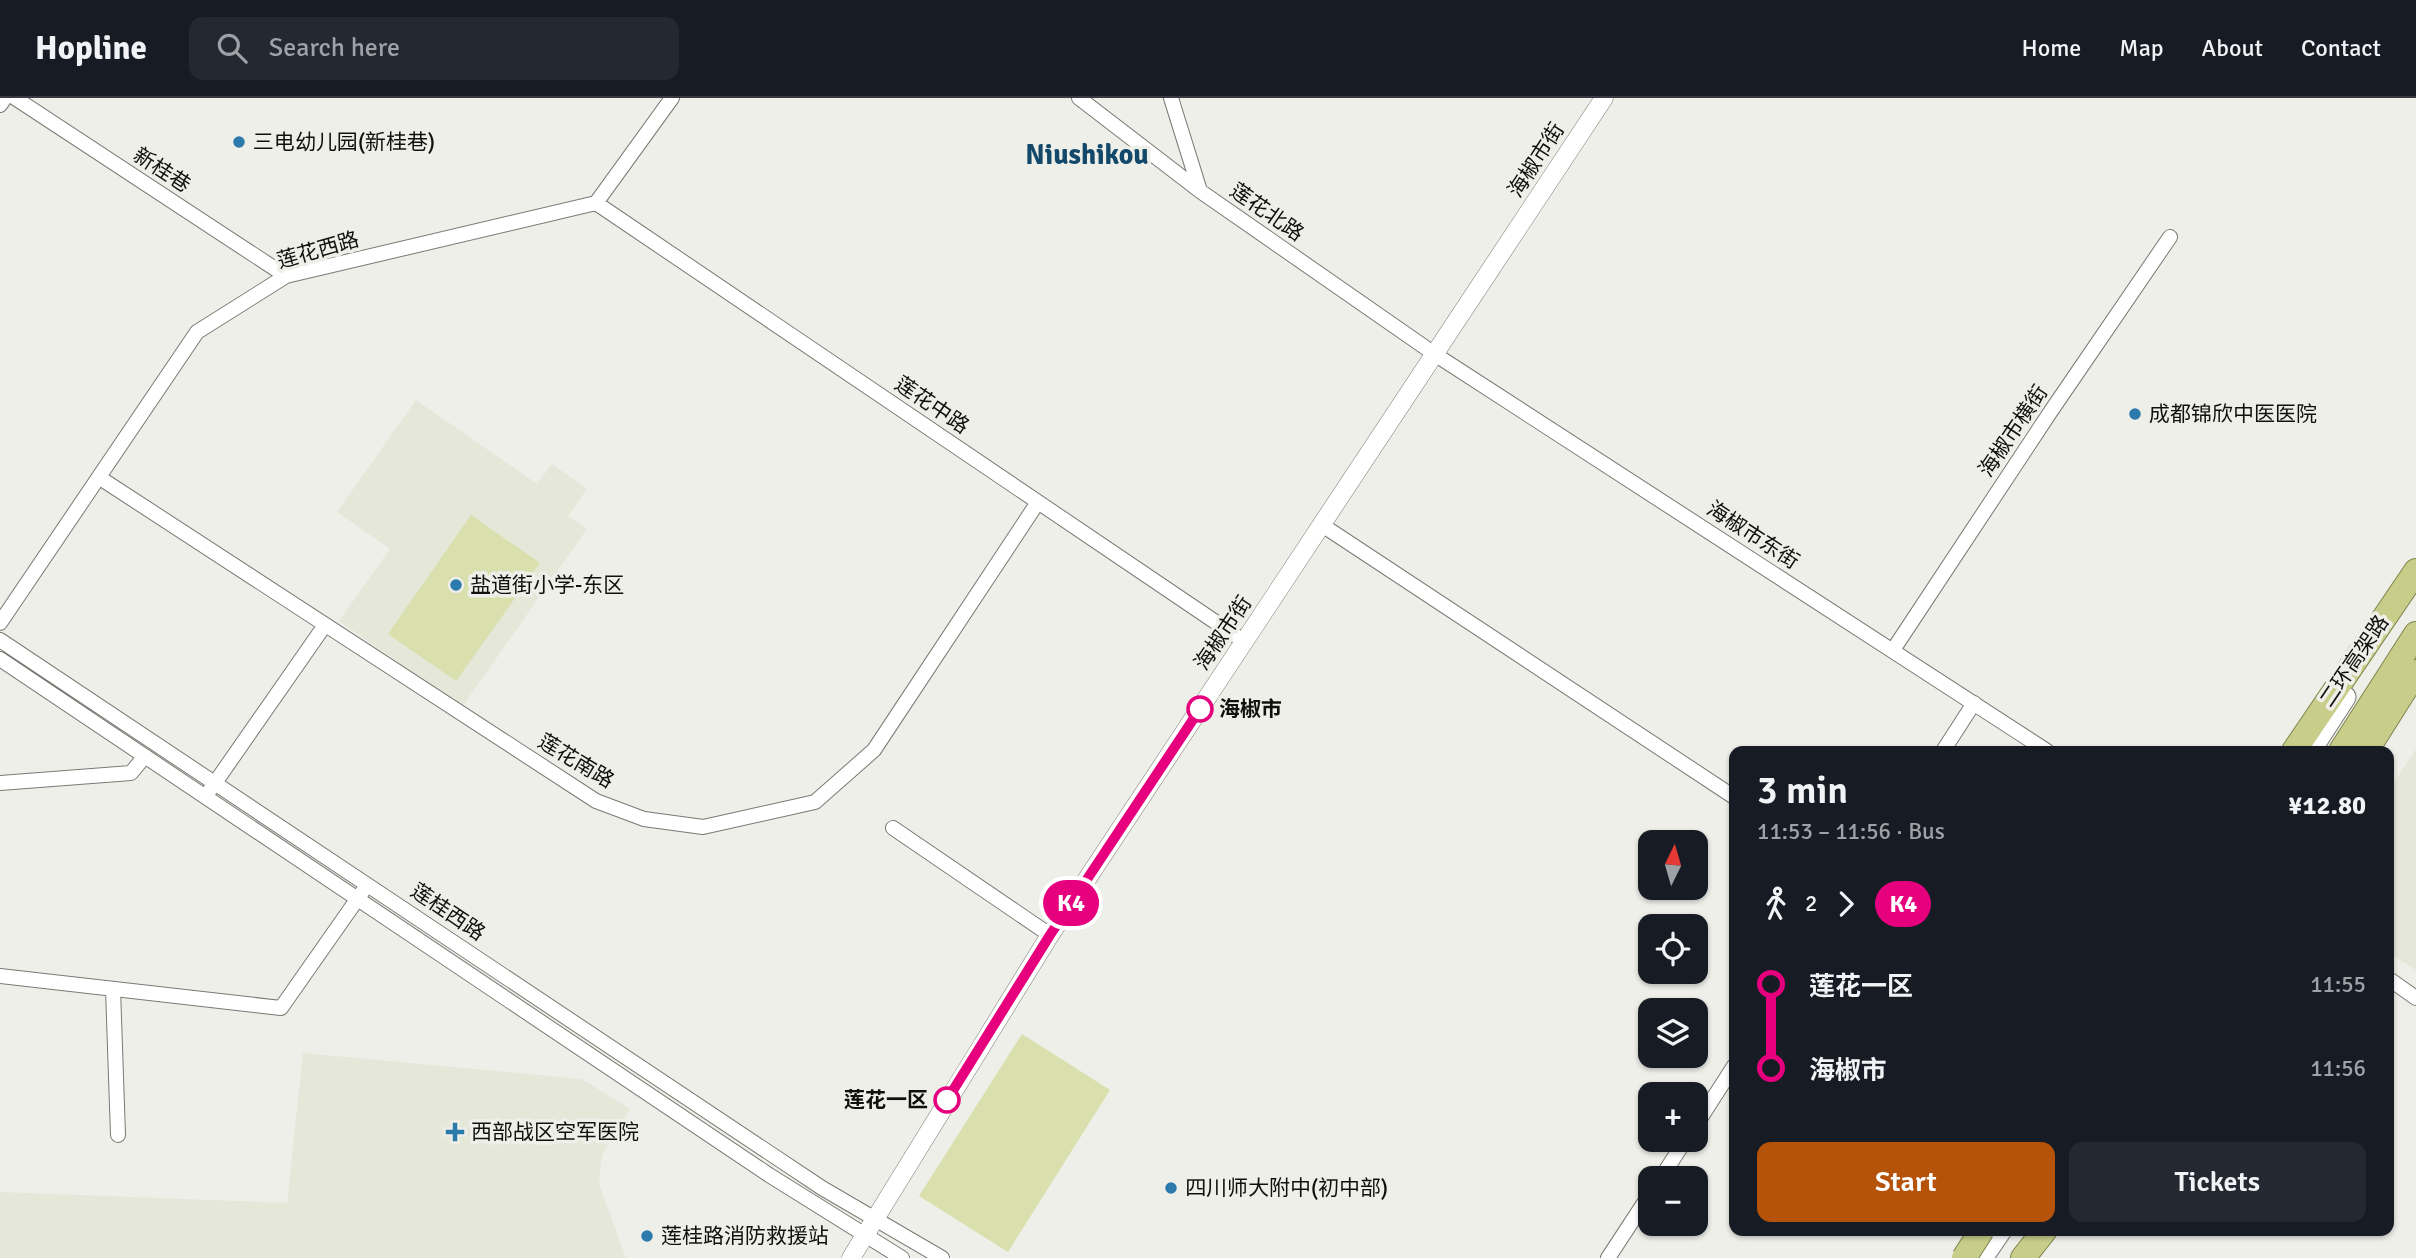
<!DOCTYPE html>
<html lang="en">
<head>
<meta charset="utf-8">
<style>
  :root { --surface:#171b24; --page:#242831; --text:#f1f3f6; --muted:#9ea1a6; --line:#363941; --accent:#b45309 }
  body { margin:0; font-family:Signika,"Noto Sans SC",sans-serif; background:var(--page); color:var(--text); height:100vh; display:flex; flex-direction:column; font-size:26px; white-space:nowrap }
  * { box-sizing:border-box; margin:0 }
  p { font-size:23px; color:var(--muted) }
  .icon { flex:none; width:38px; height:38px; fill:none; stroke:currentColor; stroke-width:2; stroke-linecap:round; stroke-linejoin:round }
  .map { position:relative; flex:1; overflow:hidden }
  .details { position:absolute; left:1729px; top:648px; width:665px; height:490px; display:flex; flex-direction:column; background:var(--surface); border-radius:14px; box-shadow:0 2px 5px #0004 }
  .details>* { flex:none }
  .badge { padding:0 14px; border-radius:23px; font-size:24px; line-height:46px }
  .needle { width:46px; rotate:5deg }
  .fabs { position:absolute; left:1638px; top:732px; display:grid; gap:14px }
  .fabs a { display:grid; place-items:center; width:70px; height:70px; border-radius:14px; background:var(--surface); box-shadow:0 2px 5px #0004; font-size:35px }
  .map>.badge { position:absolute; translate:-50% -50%; box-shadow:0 0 0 4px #fff }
  .legs { display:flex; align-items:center; gap:10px; height:77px; padding:0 28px; font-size:23px }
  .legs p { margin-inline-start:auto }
  .summary { display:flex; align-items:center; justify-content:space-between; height:119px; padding:0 28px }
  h1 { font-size:38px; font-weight:600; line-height:52px }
  .action { display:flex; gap:14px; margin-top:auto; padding:14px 28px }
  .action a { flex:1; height:80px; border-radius:14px; background:var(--accent); color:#fff; font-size:28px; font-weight:600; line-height:80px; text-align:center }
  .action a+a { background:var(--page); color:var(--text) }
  ul { padding:0 28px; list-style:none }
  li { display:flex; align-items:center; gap:24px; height:84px; font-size:26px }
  li i { display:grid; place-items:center; width:10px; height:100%; margin:0 9px; background:currentColor }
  li i::after { content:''; width:18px; height:18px; margin:-9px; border:5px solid; border-radius:50%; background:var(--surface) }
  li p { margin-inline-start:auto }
  li:first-child i { background:linear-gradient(#0000 50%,currentColor 0) }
  li:last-child i { background:linear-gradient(currentColor 50%,#0000 0) }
  header { display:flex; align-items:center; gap:42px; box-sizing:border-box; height:98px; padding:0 35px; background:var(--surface); border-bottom:2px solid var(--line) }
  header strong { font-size:33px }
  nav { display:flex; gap:38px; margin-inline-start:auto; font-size:24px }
  .search { width:490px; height:63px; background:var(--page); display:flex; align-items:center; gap:18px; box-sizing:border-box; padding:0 24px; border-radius:14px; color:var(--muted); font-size:26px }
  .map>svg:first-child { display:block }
  .built { fill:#e5e7d8 }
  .green { fill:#d9e0ad }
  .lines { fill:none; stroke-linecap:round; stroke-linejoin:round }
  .minor-casing { stroke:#797a74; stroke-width:16 }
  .tertiary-casing { stroke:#797a74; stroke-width:19 }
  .secondary-casing { stroke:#797a74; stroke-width:23 }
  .trunk-casing { stroke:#7e844c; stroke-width:26 }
  .minor { stroke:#fff; stroke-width:14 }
  .tertiary { stroke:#fff; stroke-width:18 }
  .secondary { stroke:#fff; stroke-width:21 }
  .trunk { stroke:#c8ce8a; stroke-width:24 }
  .trunk-bridge-casing { stroke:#7e844c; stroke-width:26; stroke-linecap:butt }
  .trunk-bridge { stroke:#c8ce8a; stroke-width:24 }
  .line-1-casing { stroke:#fff; stroke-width:16 }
  .line-1 { stroke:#e6007e; stroke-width:10 }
  .poi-dot { fill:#2c79ac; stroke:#eeefe8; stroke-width:2.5 }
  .stop-1-dot { fill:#fff; stroke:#e6007e; stroke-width:3.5 }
  .labels { text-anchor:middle; stroke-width:7; stroke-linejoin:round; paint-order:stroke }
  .poi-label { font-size:21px; fill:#10100e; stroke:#eeefe8; text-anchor:start }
  .street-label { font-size:21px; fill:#10100e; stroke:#eeefe8 }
  .stop-label { font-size:21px; font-weight:bold; fill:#10100e; stroke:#eeefe8; text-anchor:start }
  .district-label { font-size:28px; font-weight:bold; fill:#12486a; stroke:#eeefe8 }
</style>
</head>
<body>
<header>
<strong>Hopline</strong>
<div class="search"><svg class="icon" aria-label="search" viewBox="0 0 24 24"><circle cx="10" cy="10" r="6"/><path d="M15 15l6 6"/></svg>Search here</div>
<nav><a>Home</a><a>Map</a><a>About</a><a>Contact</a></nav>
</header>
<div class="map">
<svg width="2416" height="1160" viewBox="0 0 2416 1160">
  <rect width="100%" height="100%" fill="#eeefe8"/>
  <!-- built -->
  <path class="built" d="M416 302 537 386 552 366 587 391 568 418 587 431 462 609 339 523 390 451 337 414Z
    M2416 651V872L2389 855V692Z
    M303 955 582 981 630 1011 602 1057 599 1086 626 1160H0V1094L287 1105Z"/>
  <!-- green -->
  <path class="green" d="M471 417 540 465 456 583 388 536Z
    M1022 936 1110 992 1008 1154 919 1098Z"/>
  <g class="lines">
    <!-- minor casing -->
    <g class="minor-casing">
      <path id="minor" d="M15 0 286 178
        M1079 0 1200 93 1436 257 2047 653
        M1171 0 1200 93
        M0 7 5 0
        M596 105 1245 544
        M100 380 596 703 644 721 703 729 815 704 874 652 1038 404
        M1322 427 1734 699
        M0 525 197 234 286 178 596 105 672 0
        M0 542 822 1090 942 1160
        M1893 552 2049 316 2170 139
        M0 561 769 1077 902 1160
        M1943 653 1974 605
        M0 685 131 675 145 658
        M210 692 325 527
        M893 730 1050 837
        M0 878 281 910 363 793
        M2389 881 2416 900
        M113 891 118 1037
        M1696 1027 1734 968
        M1661 1080 1686 1041
        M1608 1160 1650 1096"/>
    </g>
    <!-- tertiary casing -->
    <g class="tertiary-casing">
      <path id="tertiary" d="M851 1160 1050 837 1604 0"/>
    </g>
    <!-- secondary casing -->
    <g class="secondary-casing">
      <path id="secondary" d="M2310 653 2345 599
        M1982 1160 2001 1132"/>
    </g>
    <!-- trunk casing -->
    <g class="trunk-casing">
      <path id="trunk" d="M2294 653 2416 473
        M2341 653 2416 536
        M2366 653 2416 574
        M2023 1160 2045 1132"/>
    </g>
    <!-- minor -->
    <use href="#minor" class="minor"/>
    <!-- tertiary -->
    <use href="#tertiary" class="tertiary"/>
    <!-- secondary -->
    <use href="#secondary" class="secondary"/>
    <!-- trunk -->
    <use href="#trunk" class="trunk"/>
    <!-- trunk-bridge casing -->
    <g class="trunk-bridge-casing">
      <path id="trunk-bridge" d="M1964 1160 1982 1132"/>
    </g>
    <!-- trunk-bridge -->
    <use href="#trunk-bridge" class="trunk-bridge"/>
  </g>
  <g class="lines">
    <!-- line-1 casing -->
    <g class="line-1-casing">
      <path id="line-1" d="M947 1002 1050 837 1200 611"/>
    </g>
    <!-- line-1 -->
    <use href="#line-1" class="line-1"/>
  </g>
  <!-- markers -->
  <g class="poi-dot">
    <circle cx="239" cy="44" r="7"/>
    <circle cx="2135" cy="316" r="7"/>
    <circle cx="456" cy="487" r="7"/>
    <path d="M451.5 1023.5h7v7h7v7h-7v7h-7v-7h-7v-7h7z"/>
    <circle cx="1171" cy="1090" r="7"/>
    <circle cx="647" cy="1138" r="7"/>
  </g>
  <g class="stop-1-dot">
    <circle cx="1200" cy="611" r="12"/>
    <circle cx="947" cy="1002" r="12"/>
  </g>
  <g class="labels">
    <!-- poi labels -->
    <g class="poi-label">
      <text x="253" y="51">三电幼儿园(新桂巷)</text>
      <text x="2149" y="323">成都锦欣中医医院</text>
      <text x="470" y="494">盐道街小学-东区</text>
      <text x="471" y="1041">西部战区空军医院</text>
      <text x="1185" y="1097">四川师大附中(初中部)</text>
      <text x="661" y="1145">莲桂路消防救援站</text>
    </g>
    <!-- street labels -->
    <g class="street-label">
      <text transform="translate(1536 62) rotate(-57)" y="7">海椒市街</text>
      <text transform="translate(162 72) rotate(33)" y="7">新桂巷</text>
      <text transform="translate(1267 114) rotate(35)" y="7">莲花北路</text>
      <text transform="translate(318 152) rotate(-16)" y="7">莲花西路</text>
      <text transform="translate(932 307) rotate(34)" y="7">莲花中路</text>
      <text transform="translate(2013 333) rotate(-56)" y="7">海椒市横街</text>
      <text transform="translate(1753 437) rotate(33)" y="7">海椒市东街</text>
      <text transform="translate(1223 535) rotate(-56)" y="7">海椒市街</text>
      <text transform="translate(2354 563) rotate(-56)" y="7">二环高架路</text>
      <text transform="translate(576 663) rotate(31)" y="7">莲花南路</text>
      <text transform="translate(448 814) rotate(34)" y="7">莲桂西路</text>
    </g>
    <!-- stop labels -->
    <g class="stop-label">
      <text x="1219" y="618">海椒市</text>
      <text x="928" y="1009" text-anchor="end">莲花一区</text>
    </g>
    <!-- district labels -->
    <g class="district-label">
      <text x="1087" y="66">Niushikou</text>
    </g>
  </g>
</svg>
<div class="fabs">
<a><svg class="needle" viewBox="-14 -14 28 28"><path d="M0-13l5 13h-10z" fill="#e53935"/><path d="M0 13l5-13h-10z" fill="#9ea1a6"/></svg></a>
<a><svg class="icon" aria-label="locate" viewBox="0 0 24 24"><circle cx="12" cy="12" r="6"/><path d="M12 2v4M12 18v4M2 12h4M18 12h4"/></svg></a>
<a><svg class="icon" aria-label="layers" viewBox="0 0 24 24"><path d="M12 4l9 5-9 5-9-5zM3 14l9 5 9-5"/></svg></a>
<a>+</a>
<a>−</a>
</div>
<b class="badge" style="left:1071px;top:805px;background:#e6007e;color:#fff">K4</b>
<section class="details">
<div class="summary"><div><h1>3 min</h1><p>11:53 – 11:56 · Bus</p></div><b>¥12.80</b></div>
<div class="legs"><svg class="icon" aria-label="walk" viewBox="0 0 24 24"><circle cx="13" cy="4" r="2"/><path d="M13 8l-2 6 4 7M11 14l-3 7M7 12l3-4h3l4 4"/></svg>2<svg class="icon" aria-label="forward" viewBox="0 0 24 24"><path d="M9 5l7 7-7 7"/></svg><b class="badge" style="background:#e6007e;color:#fff">K4</b></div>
<ul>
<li><i style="color:#e6007e"></i><b>莲花一区</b><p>11:55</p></li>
<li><i style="color:#e6007e"></i><b>海椒市</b><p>11:56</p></li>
</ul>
<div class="action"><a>Start</a><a>Tickets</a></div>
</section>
</div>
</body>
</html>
